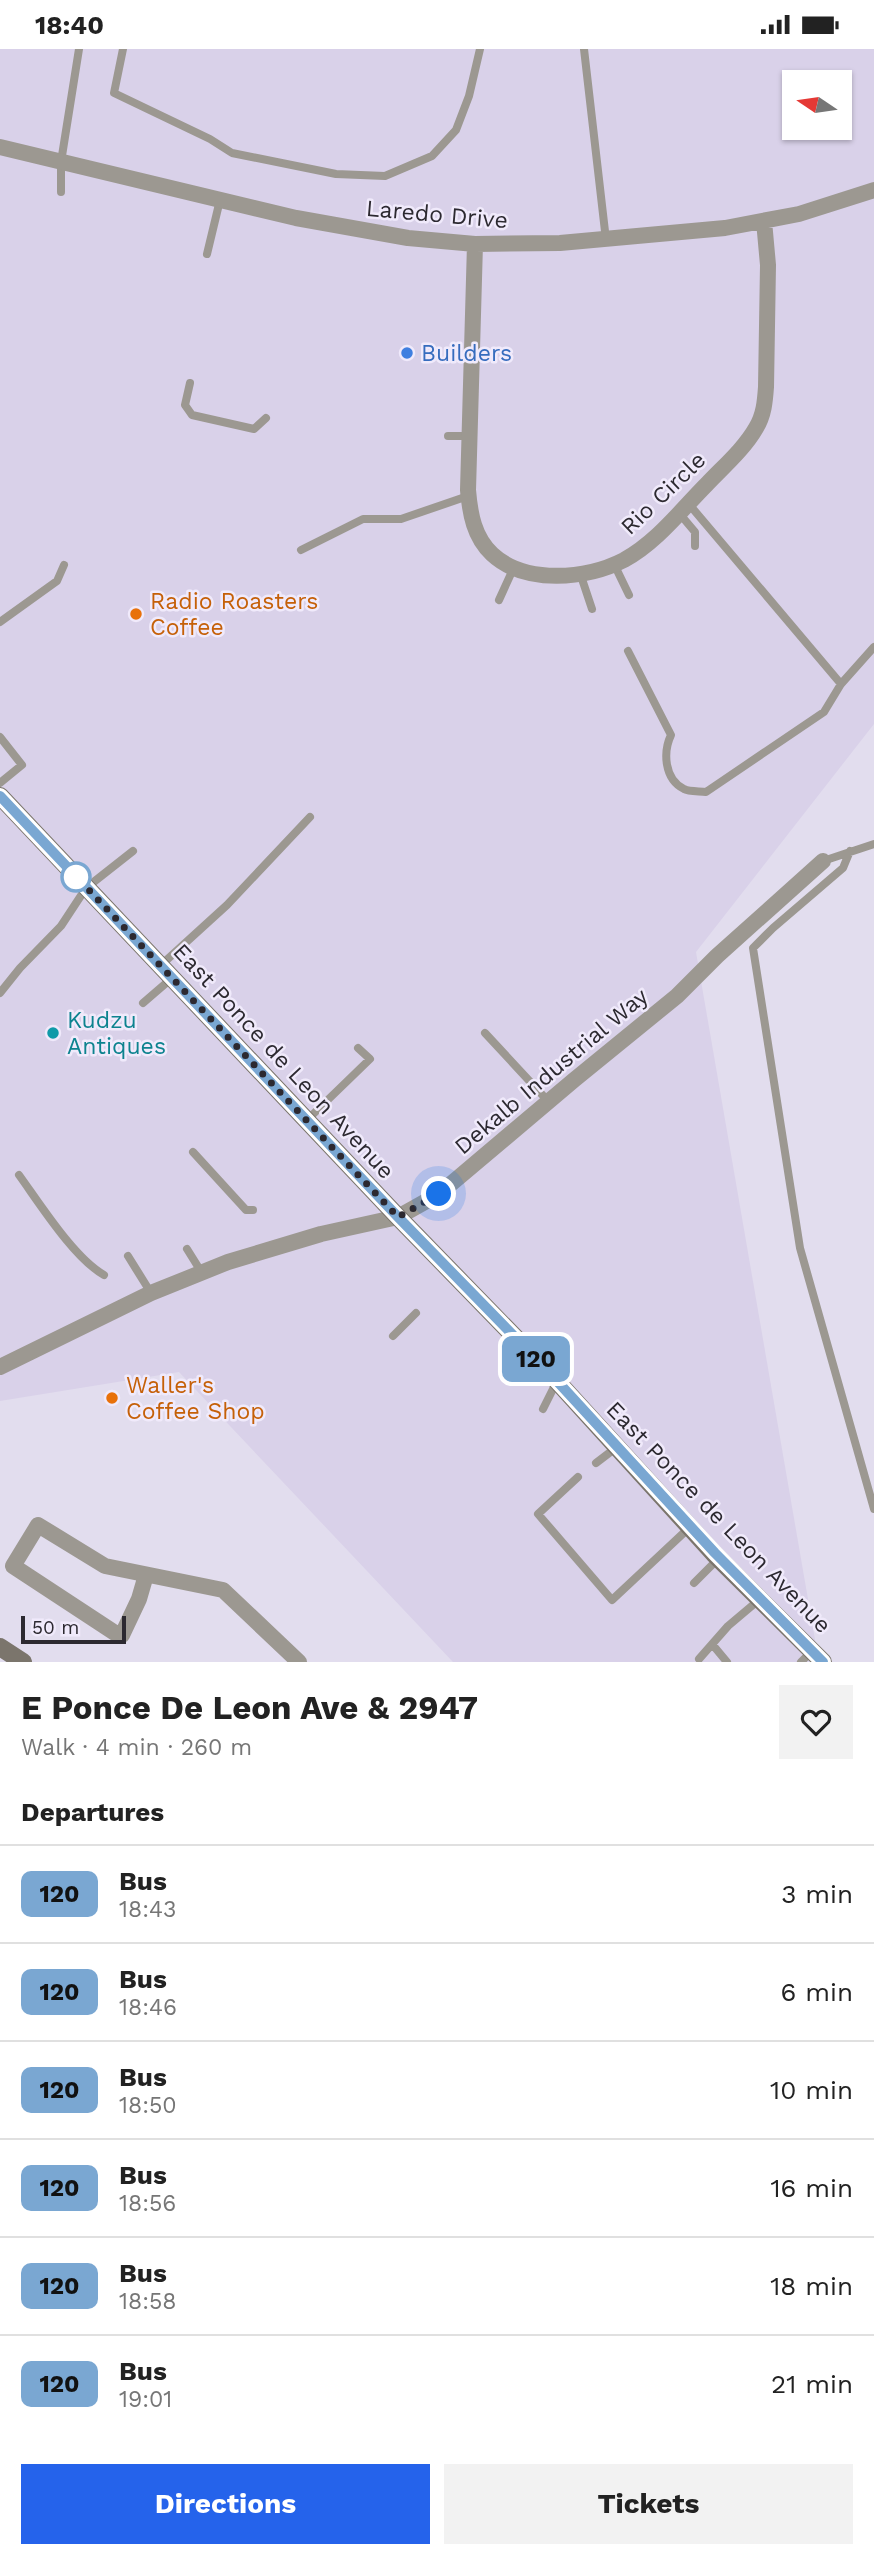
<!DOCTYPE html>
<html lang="en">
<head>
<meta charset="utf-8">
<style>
  :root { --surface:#fff; --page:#f2f2f2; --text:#222; --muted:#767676; --line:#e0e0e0; --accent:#2563eb }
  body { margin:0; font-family:"Work Sans",sans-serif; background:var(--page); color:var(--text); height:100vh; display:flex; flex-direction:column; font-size:26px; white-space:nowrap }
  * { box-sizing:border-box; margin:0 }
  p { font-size:23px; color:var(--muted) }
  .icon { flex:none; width:38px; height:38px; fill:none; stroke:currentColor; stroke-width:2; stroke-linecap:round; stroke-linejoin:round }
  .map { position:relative; height:1613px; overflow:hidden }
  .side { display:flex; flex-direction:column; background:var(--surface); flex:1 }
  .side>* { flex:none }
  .badge { padding:0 14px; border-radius:10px; font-size:24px; line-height:46px }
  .needle { width:46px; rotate:283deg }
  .buttons { position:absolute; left:782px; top:21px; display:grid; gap:14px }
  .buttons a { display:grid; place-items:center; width:70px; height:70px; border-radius:0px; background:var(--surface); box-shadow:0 2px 5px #0004; font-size:35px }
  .scale { position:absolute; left:21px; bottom:18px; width:105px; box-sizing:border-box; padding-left:7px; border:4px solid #2c2930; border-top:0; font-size:19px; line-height:24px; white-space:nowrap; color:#2c2930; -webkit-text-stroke:5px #f0eafb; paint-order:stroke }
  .you { position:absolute; width:35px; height:35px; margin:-18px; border:5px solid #fff; border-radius:50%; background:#1a73e8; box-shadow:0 0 0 10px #1a73e833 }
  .map>.badge { position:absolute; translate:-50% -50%; box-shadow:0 0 0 4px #fff }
  h2 { padding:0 21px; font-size:26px; line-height:63px }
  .round { display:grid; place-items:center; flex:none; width:74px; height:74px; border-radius:0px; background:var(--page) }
  .headline { display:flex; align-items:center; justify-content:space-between; height:119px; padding:0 21px }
  h1 { font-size:33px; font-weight:700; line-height:52px }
  .button { display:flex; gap:14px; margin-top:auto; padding:14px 21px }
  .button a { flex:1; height:80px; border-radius:0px; background:var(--accent); color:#fff; font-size:28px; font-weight:700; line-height:80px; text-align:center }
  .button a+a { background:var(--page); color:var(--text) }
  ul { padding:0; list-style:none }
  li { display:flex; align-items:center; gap:21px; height:98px; padding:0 21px; border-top:2px solid var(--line) }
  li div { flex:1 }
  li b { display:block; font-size:26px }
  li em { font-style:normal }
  li .badge { min-width:77px; font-weight:700; text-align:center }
  .status { display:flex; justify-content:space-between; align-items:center; height:49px; padding:0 35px; background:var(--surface); direction:ltr }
  .status svg { height:19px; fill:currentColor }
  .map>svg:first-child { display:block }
  .built { fill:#d9d1e9; fill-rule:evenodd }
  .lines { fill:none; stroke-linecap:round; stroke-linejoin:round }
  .lane { stroke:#9c9891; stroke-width:8 }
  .street { stroke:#9c9891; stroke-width:16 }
  .secondary { stroke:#7b756c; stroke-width:18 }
  .line-casing { stroke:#fff; stroke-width:16 }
  .line { stroke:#7aa7d2; stroke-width:10 }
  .walk { stroke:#2c2930; stroke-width:7; stroke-dasharray:0 12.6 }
  .shop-dot { fill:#3f7fe0; stroke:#f0eafb; stroke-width:2.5 }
  .food-dot { fill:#e8710a; stroke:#f0eafb; stroke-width:2.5 }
  .stop-dot { fill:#fff; stroke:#7aa7d2; stroke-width:3.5 }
  .culture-dot { fill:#0f9aa8; stroke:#f0eafb; stroke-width:2.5 }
  .labels { text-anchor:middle; stroke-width:5; stroke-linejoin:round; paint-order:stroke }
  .street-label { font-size:23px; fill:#2c2930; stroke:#f0eafb }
  .shop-label { font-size:23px; fill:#366cbe; stroke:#f0eafb; text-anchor:start }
  .food-label { font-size:23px; fill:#c56008; stroke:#f0eafb; text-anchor:start }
  .culture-label { font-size:23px; fill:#0d838f; stroke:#f0eafb; text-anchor:start }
</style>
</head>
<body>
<div class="status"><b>18:40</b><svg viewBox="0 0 49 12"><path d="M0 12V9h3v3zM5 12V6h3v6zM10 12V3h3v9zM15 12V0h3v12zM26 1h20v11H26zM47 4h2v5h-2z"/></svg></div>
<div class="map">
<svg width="874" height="1613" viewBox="0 0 874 1613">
  <rect width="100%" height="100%" fill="#e2ddee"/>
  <!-- built -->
  <path class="built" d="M0 0H874V675L696 903 818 1608 822 1613H453L179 1323 0 1352ZM794 33H840V79H794Z"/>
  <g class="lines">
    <!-- lane -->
    <path class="lane" d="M123 0 114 44 210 90 232 104 336 125 385 127 432 107 456 81 469 47 480 0
      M584 0 606 191
      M61 143V113L79 0
      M207 205 220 151
      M190 334 185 356 192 366 254 380 266 369
      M448 387H469
      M688 454 841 635 874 598
      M679 464 695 483V497
      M301 501 363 470H401L468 447
      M614 515 629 546
      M580 524 592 560
      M499 551 514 518
      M0 573 57 532 64 516
      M628 602 671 686C663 703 664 730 684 740 689 743 700 742 706 743L824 663 841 635
      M0 688 22 716 0 734
      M850 802 843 819 773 879 753 899 800 1199 874 1460
      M823 812 874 795
      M160 917 227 856 310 768
      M0 944 20 919 61 877 86 839 133 802
      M143 954 172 929
      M485 984 548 1052
      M306 1072 370 1010 358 999
      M193 1103 246 1161H253
      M19 1126C40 1155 74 1209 104 1226
      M187 1200 202 1224
      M128 1207 151 1244
      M393 1287 416 1264
      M543 1360 557 1332
      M596 1414 617 1398
      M578 1428 538 1465 612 1551 690 1478
      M694 1534 719 1509
      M712 1595 727 1613
      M699 1610 728 1577 760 1550
      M801 1613 812 1602"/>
    <!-- street -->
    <path class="street" d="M0 98 296 169 408 189 475 195 560 194 725 179 799 165 874 141
      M475 195 468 441C470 465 474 488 492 505 525 536 587 530 624 511 657 493 681 461 707 435 723 418 744 400 756 379 764 366 765 352 766 338L768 216 764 172
      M0 1318 151 1244 228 1213 321 1185 398 1168 439 1145 574 1031 677 947 717 907 823 812
      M146 1526 139 1550 122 1586 115 1584 13 1517 38 1476 105 1517 223 1541 299 1613"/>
    <!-- secondary -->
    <path class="secondary" d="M0 747 398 1168 546 1320 714 1505 823 1613
      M0 1598 23 1613"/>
  </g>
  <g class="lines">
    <!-- line casing -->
    <g class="line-casing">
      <path id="line" d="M0 747 398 1168 546 1320 715 1504 823 1613"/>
    </g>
    <!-- line -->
    <use href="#line" class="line"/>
    <!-- walk -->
    <path class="walk" d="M76 828 70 821 398 1168 439 1145"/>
  </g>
  <!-- markers -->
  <circle class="shop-dot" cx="407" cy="304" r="7"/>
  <g class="food-dot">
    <circle cx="136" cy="565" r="7"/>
    <circle cx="112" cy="1349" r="7"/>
  </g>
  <circle class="stop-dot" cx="76" cy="828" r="14"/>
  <circle class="culture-dot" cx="53" cy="984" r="7"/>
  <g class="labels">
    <!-- street labels -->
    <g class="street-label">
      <text transform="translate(437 165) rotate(5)" y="8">Laredo Drive</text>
      <text transform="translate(663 444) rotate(-44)" y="8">Rio Circle</text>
      <text transform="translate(284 1012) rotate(47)" y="8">East Ponce de Leon Avenue</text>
      <text transform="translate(551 1022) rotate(-40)" y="8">Dekalb Industrial Way</text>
      <text transform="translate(719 1468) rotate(46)" y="8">East Ponce de Leon Avenue</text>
    </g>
    <!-- shop labels -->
    <g class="shop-label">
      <text x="421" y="312">Builders</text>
    </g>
    <!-- food labels -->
    <g class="food-label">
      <text x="150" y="560">Radio Roasters<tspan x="150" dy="26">Coffee</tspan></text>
      <text x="126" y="1344">Waller's<tspan x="126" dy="26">Coffee Shop</tspan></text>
    </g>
    <!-- culture labels -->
    <g class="culture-label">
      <text x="67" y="979">Kudzu<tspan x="67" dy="26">Antiques</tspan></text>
    </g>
  </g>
</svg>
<div class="buttons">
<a><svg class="needle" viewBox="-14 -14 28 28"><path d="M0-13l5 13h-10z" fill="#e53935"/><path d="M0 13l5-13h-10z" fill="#767676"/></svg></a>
</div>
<div class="scale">50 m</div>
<div class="you" style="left:439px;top:1145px"></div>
<b class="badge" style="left:536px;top:1310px;background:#7aa7d2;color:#111">120</b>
</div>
<section class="side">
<div class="headline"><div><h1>E Ponce De Leon Ave &amp; 2947</h1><p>Walk · 4 min · 260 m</p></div><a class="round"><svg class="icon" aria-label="heart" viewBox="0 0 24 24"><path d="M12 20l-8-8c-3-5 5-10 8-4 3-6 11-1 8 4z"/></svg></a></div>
<h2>Departures</h2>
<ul>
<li><span class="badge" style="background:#7aa7d2;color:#111">120</span><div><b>Bus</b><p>18:43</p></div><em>3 min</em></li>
<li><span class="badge" style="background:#7aa7d2;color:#111">120</span><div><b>Bus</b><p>18:46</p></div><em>6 min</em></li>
<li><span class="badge" style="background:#7aa7d2;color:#111">120</span><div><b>Bus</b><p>18:50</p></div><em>10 min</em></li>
<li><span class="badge" style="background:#7aa7d2;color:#111">120</span><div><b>Bus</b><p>18:56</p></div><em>16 min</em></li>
<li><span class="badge" style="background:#7aa7d2;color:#111">120</span><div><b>Bus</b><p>18:58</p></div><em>18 min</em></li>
<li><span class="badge" style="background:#7aa7d2;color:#111">120</span><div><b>Bus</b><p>19:01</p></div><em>21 min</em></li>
</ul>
<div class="button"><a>Directions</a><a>Tickets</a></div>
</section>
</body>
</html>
